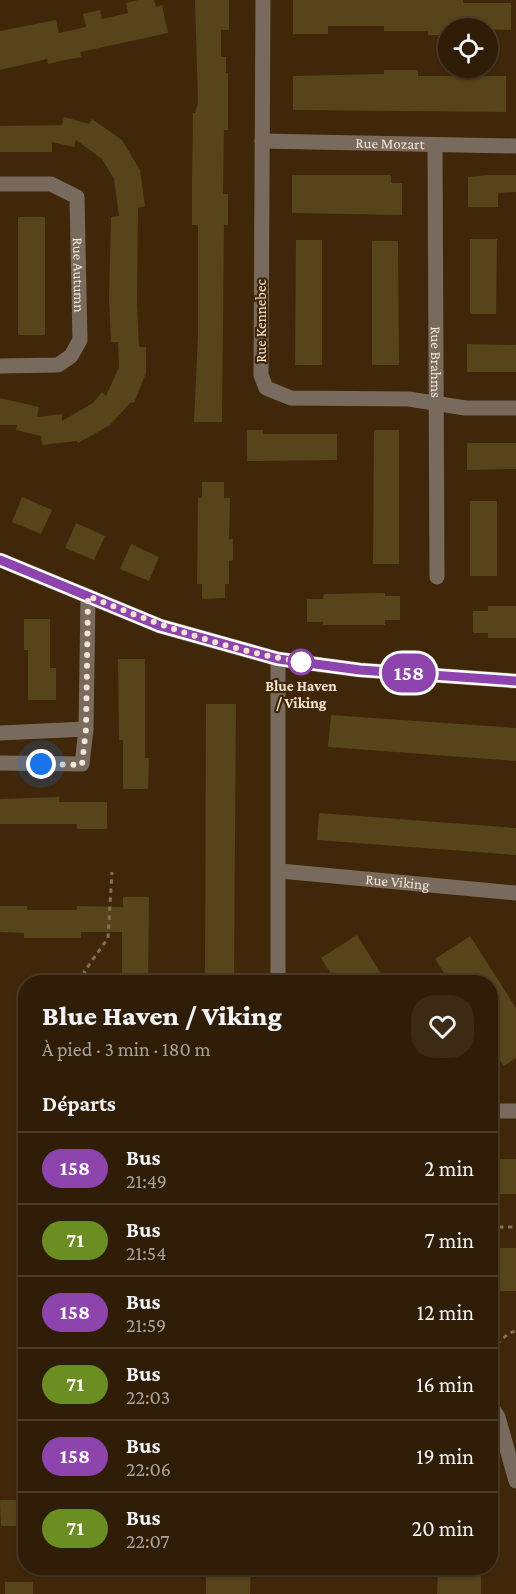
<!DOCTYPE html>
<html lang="fr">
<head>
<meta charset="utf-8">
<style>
  :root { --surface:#301d07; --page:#3c2a15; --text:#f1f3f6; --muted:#a8a29b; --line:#4b3b28 }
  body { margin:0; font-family:"Crimson Pro",serif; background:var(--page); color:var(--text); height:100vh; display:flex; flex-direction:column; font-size:22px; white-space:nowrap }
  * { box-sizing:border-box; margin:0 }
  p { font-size:20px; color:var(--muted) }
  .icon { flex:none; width:33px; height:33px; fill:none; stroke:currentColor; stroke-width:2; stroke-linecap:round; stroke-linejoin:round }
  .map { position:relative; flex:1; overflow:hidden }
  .panel { position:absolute; left:18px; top:975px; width:480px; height:600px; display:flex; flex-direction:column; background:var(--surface); border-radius:24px; box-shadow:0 2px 4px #0004,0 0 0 2px var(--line) }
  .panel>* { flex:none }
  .badge { padding:0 12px; border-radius:20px; font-size:21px; line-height:39px }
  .tools { position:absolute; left:438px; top:18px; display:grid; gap:12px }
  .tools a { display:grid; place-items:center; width:60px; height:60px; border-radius:50%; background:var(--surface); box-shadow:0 2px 4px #0004,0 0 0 2px var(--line); font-size:30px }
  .you { position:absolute; width:30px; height:30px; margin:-15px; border:4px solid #fff; border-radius:50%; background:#1a73e8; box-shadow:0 0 0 9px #1a73e833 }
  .map>.badge { position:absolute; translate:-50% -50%; box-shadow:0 0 0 3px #fff }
  h2 { padding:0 24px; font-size:22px; line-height:54px }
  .round { display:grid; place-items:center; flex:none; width:63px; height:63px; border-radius:24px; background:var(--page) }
  .head { display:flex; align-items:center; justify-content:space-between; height:102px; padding:0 24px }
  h1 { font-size:28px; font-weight:800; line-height:45px }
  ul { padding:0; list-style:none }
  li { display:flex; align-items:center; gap:18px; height:72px; padding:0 24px; border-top:2px solid var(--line) }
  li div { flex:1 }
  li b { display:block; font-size:22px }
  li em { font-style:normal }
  li .badge { min-width:66px; font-weight:700; text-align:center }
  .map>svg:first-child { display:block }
  .building { fill:#56441b }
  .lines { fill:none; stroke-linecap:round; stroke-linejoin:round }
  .path { stroke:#846e55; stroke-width:3; stroke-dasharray:4.5 4.5; stroke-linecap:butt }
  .street { stroke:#786b5e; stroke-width:15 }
  .line-casing { stroke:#fff; stroke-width:14 }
  .line { stroke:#8e44ad; stroke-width:9 }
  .walk { stroke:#f4e3d2; stroke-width:6; stroke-dasharray:0 10.8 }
  .stop-dot { fill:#fff; stroke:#8e44ad; stroke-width:3 }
  .labels { text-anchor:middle; stroke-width:4.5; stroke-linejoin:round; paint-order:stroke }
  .street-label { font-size:15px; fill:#f4e3d2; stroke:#402709 }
  .stop-label { font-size:15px; font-weight:bold; fill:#f4e3d2; stroke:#402709 }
</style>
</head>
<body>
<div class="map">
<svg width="516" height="1594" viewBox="0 0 516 1594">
  <rect width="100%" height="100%" fill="#402709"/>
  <!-- building -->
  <path class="building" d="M138 0H154L156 7 162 5 168 33 80 52 81 57 65 60 48 64 47 59 0 70V31L56 20 59 33 86 27 83 14 100 10 102 19 128 13 126 3Z
    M195 0H229V30H221V57H226V73H228V130H224L223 194H228V225H224L222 422H194L198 335V225H192V179L193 113H195L198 103Z
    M293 0H463V3H511V30L448 28V35H428V31H384V26H328V34H293Z
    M384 70H418V76H506V112L293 110V76L384 74Z
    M64 117 89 124 92 119 122 140 140 170 145 206 138 208 137 304 139 347H146V373L134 403 131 402 110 425 78 443 77 441 42 445 41 436 16 430 17 425H0V398L39 407 37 417 62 414V421L93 403 102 392 106 396 119 367 118 342H111L109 298 111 217 119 216 114 179 102 159 76 140 74 147 52 142V152H0V126L62 125Z
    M292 175H391V183H402V215L292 213Z
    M487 175H516V192L498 193V207H468V177Z
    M18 217H45V335H18Z
    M470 239H497L496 314H470Z
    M296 240H322V365H295Z
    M372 241H398L399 365H372Z
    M467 344 516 345V372H467Z
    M247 430H263V434H337V460L247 461Z
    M374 430H399V564H373Z
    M467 443H516V469L467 470Z
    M202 482H224V498H230L229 539H233V560L229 561V584H225V598L202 599V584H197L198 498H202Z
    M22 497 52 510 41 534 12 522Z
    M470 501H497V576H470Z
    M76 523 105 536 94 560 65 548Z
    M131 544 159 557 149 581 120 569Z
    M385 593V596H400V620H385V625H323V622H307V599H323L324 594Z
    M488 606H516V638H488V633H473V611H488Z
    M24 619H50V668H56V700H28V650H24Z
    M118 659H145V758H149L148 789H123V740H119Z
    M206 704H236L234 975H205Z
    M331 715 516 728V761L328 747Z
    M59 797V802H107V829H77V824H0V799Z
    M319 813 516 828V855L317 840Z
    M123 897H149L148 982H122V932H81V938H24V933L0 932V906H27V910H77V906L123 907Z
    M357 935 386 982H336L321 958Z
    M470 936 516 1008V1058L504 1066 490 1045V982H450L435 959Z
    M490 1159H516V1194H490Z
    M490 1248H516V1291H490Z
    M0 1500H26V1526H1Z
    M206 1568H251L250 1594H206Z
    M438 1568H481V1594H437Z
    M5 1582H33V1594H5Z"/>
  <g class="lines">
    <!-- path -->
    <path class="path" d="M91 982 84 972 108 938 112 872
      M490 1227H516
      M490 1350 509 1333 516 1331"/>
    <!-- street -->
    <g class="street">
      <path d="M263 0 261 375 266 388 291 398 409 399 465 408H516"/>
      <path id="s1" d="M262 141 516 146"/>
      <path id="s2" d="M435 146 437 577"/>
      <path id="s3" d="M0 184H51L77 197 80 340 71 356 58 365 0 366"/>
      <path d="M0 560 160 626 278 659 360 670 516 681"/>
      <path d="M278 659V982"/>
      <path d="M0 733 86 729"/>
      <path d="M0 763 82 764 86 729 88 596"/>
      <path id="s4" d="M280 871 516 893"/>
      <path d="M490 1111H516"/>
      <path d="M490 1405 498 1417 516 1481"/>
    </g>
  </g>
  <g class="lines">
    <!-- line casing -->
    <g class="line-casing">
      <path id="line" d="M0 560 160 626 278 659 360 670 516 681"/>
    </g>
    <!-- line -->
    <use href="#line" class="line"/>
    <!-- walk -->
    <path class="walk" d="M41 764 82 765 86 729 88 596C158 625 227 650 301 662"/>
  </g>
  <!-- markers -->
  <circle class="stop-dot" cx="301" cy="662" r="12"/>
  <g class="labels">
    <!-- street labels -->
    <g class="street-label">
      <text dy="5" stroke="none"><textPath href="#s1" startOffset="128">Rue Mozart</textPath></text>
      <text dy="5" stroke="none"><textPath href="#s3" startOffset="158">Rue Autumn</textPath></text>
      <text transform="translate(261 321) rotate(-90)" y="5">Rue Kennebec</text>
      <text dy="5" stroke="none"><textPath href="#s2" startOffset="216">Rue Brahms</textPath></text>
      <text dy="5" stroke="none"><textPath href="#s4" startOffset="118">Rue Viking</textPath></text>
    </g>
    <!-- stop labels -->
    <g class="stop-label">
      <text x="301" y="691">Blue Haven<tspan x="301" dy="17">/ Viking</tspan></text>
    </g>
  </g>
</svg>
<div class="tools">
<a><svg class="icon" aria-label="locate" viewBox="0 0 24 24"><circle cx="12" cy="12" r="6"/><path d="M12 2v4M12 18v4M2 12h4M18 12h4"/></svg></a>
</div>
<div class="you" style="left:41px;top:764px"></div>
<b class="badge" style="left:409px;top:673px;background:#8e44ad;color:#fff">158</b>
<section class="panel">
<div class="head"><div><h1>Blue Haven / Viking</h1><p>À pied · 3 min · 180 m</p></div><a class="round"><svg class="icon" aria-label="heart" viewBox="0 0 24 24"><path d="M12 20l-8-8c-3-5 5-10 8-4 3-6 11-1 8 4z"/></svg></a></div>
<h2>Départs</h2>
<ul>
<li><span class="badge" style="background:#8e44ad;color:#fff">158</span><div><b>Bus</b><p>21:49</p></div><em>2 min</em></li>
<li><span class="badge" style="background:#6b8e23;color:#fff">71</span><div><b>Bus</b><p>21:54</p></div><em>7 min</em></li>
<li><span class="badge" style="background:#8e44ad;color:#fff">158</span><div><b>Bus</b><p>21:59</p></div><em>12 min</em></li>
<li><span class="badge" style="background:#6b8e23;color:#fff">71</span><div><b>Bus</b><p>22:03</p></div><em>16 min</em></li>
<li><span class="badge" style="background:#8e44ad;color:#fff">158</span><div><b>Bus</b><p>22:06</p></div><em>19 min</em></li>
<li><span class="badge" style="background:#6b8e23;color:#fff">71</span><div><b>Bus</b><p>22:07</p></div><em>20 min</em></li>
</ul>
</section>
</div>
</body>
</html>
